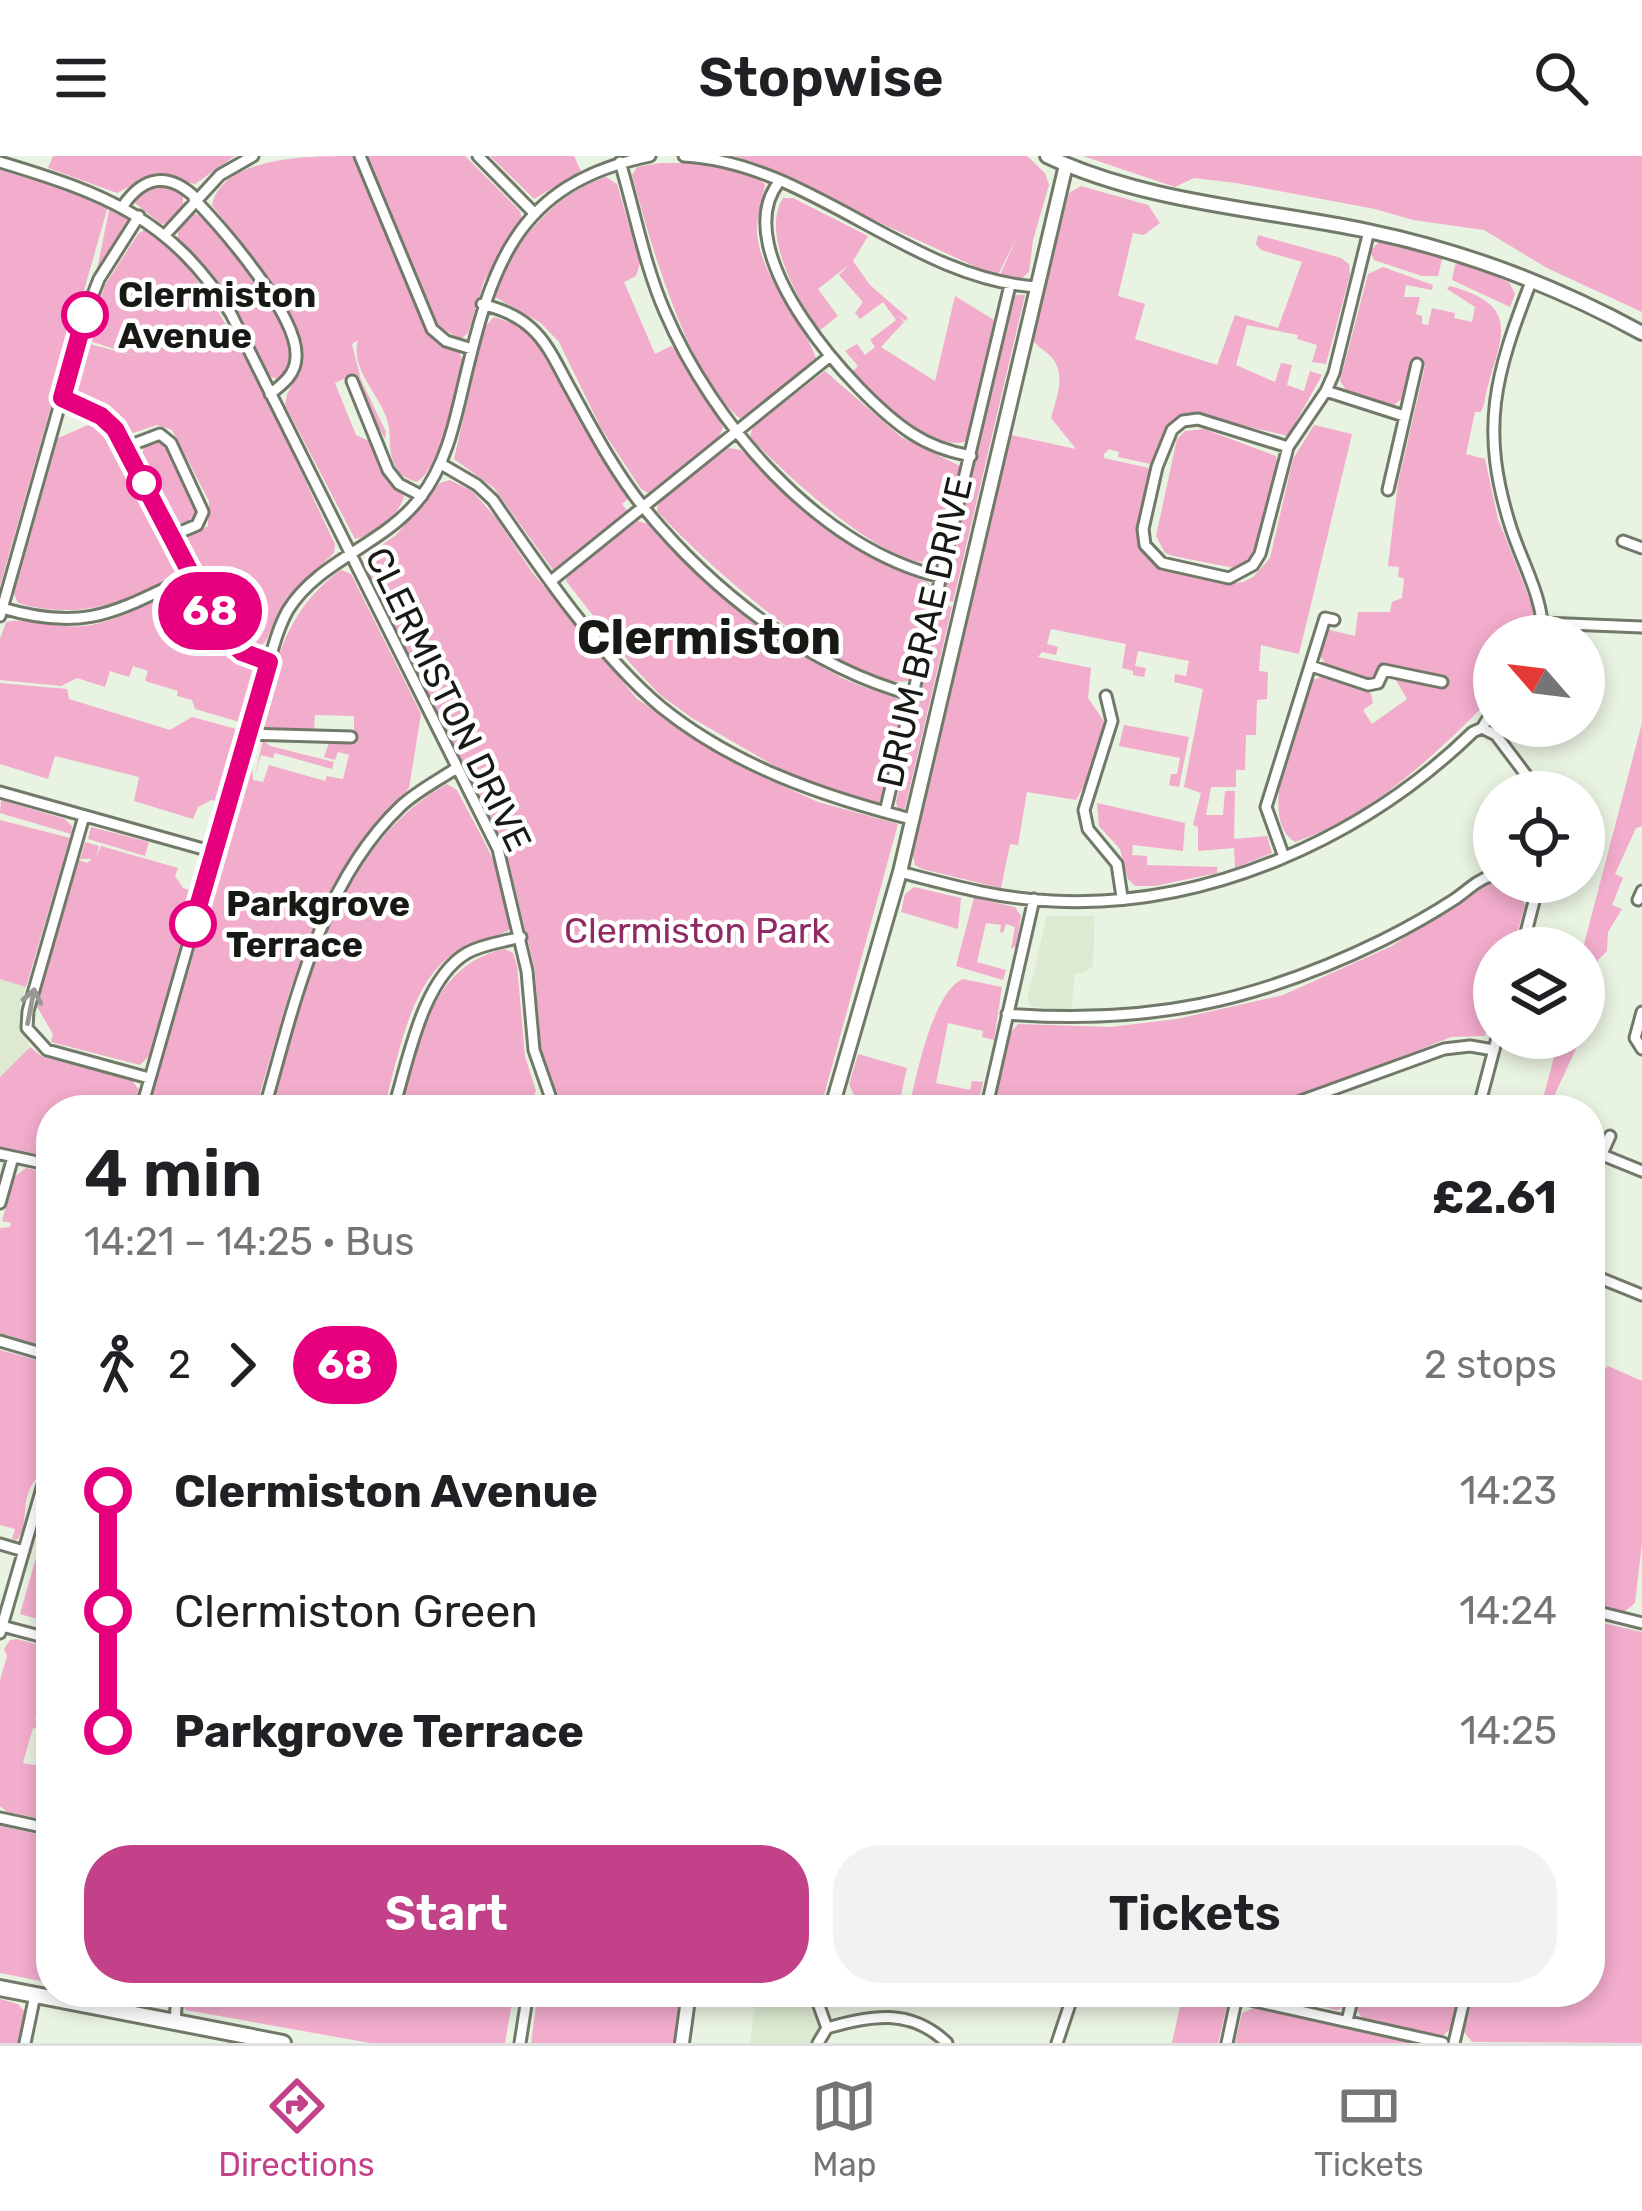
<!DOCTYPE html>
<html lang="en">
<head>
<meta charset="utf-8">
<style>
  :root { --surface:#fff; --page:#f2f2f2; --text:#202124; --muted:#757577; --line:#e0e0e0; --accent:#c24189 }
  body { margin:0; font-family:Rubik,sans-serif; background:var(--page); color:var(--text); height:100vh; display:flex; flex-direction:column; font-size:45px; white-space:nowrap }
  * { box-sizing:border-box; margin:0 }
  p { font-size:39px; color:var(--muted) }
  .icon { flex:none; width:66px; height:66px; fill:none; stroke:currentColor; stroke-width:2; stroke-linecap:round; stroke-linejoin:round }
  .map { position:relative; flex:1; overflow:hidden }
  .panel { position:absolute; left:36px; top:939px; width:1569px; height:912px; display:flex; flex-direction:column; background:var(--surface); border-radius:48px; box-shadow:0 6px 18px #0003 }
  .panel>* { flex:none }
  .badge { padding:0 24px; border-radius:39px; font-size:42px; line-height:78px }
  .needle { width:78px; rotate:298deg }
  .tools { position:absolute; left:1473px; top:459px; display:grid; gap:24px }
  .tools a { display:grid; place-items:center; width:132px; height:132px; border-radius:50%; background:var(--surface); box-shadow:0 6px 18px #0003; font-size:60px }
  .map>.badge { position:absolute; translate:-50% -50%; box-shadow:0 0 0 6px #fff }
  .legs { display:flex; align-items:center; gap:18px; height:132px; padding:0 48px; font-size:39px }
  .legs p { margin-inline-start:auto }
  .head { display:flex; align-items:center; justify-content:space-between; height:204px; padding:0 48px }
  h1 { font-size:66px; font-weight:600; line-height:90px }
  .cta { display:flex; gap:24px; margin-top:auto; padding:24px 48px }
  .cta a { flex:1; height:138px; border-radius:48px; background:var(--accent); color:#fff; font-size:48px; font-weight:600; line-height:138px; text-align:center }
  .cta a+a { background:var(--page); color:var(--text) }
  ul { padding:0 48px; list-style:none }
  li { display:flex; align-items:center; gap:42px; height:120px; font-size:45px }
  li i { display:grid; place-items:center; width:18px; height:100%; margin:0 15px; background:currentColor }
  li i::after { content:''; width:30px; height:30px; margin:-15px; border:9px solid; border-radius:50%; background:var(--surface) }
  li p { margin-inline-start:auto }
  li:first-child i { background:linear-gradient(#0000 50%,currentColor 0) }
  li:last-child i { background:linear-gradient(currentColor 50%,#0000 0) }
  header { display:flex; justify-content:space-between; align-items:center; height:156px; padding:0 48px; background:var(--surface); font-size:54px; font-weight:600 }
  .menu { display:flex; justify-content:space-around; align-items:center; height:168px; border-top:3px solid var(--line); background:var(--surface); font-size:33px; color:var(--muted) }
  .menu a { display:grid; justify-items:center; gap:6px }
  .menu .on { color:var(--accent) }
  .map>svg:first-child { display:block }
  .built { fill:#ddead1 }
  .green { fill:#f2accc }
  .lines { fill:none; stroke-linecap:round; stroke-linejoin:round }
  .minor-casing { stroke:#717969; stroke-width:15 }
  .tertiary-casing { stroke:#717969; stroke-width:18 }
  .secondary-casing { stroke:#717969; stroke-width:20 }
  .minor { stroke:#fff; stroke-width:9 }
  .tertiary { stroke:#fff; stroke-width:12 }
  .secondary { stroke:#fff; stroke-width:14 }
  .oneway { stroke:#979895 }
  .line-1-casing { stroke:#fff; stroke-width:27 }
  .line-1 { stroke:#e6007e; stroke-width:18 }
  .stop-1-dot { fill:#fff; stroke:#e6007e; stroke-width:6 }
  .labels { text-anchor:middle; stroke-width:9; stroke-linejoin:round; paint-order:stroke }
  .stop-label { font-size:36px; font-weight:bold; fill:#171a14; stroke:#fff; text-anchor:start }
  .street-label { font-size:36px; fill:#171a14; stroke:#fff }
  .park-label { font-size:36px; fill:#902a64; stroke:#fff }
  .district-label { font-size:48px; font-weight:bold; fill:#171a14; stroke:#fff }
</style>
</head>
<body>
<header><svg class="icon" aria-label="menu" viewBox="0 0 24 24"><path d="M4 6h16M4 12h16M4 18h16"/></svg>Stopwise<svg class="icon" aria-label="search" viewBox="0 0 24 24"><circle cx="10" cy="10" r="6"/><path d="M15 15l6 6"/></svg></header>
<div class="map">
<svg width="1642" height="1887" viewBox="0 0 1642 1887">
  <rect width="100%" height="100%" fill="#e9f3e1"/>
  <!-- built -->
  <path class="built" d="M0 664 70 682 20 851V867L30 891 0 921Z
    M1047 760H1095L1093 810 1084 817H1075L1071 856 1031 850 1027 844Z
    M756 1836H811L819 1859V1880L812 1887H750Z"/>
  <!-- green -->
  <path class="green" d="M53 0H235L195 28 155 17 117 37 48 12Z
    M353 0 429 180 459 196 462 203C459 231 440 313 417 326 407 323 400 320 395 309 388 296 391 285 389 272 385 242 349 216 358 184L352 188 361 224 386 276 385 283 352 219 335 227 356 279 373 287 386 324 404 340C399 360 375 378 355 383L285 249 287 238 301 213V189L266 119 212 49C222 0 311 0 353 0Z
    M367 0H465L520 55 522 64 484 125 468 177 461 183 439 171Z
    M490 0H574L581 15 534 43Z
    M735 0H1027L1045 17 1049 29 1033 84 1029 116 1021 123 1000 119 1017 81 998 119 987 116Z
    M1083 0H1642V156L1547 112 1484 74 1413 64 1375 53 1236 27 1194 22 1175 31Z
    M660 7C694 7 738 6 765 28 763 45 756 59 757 77 761 123 801 160 816 202L742 264C689 226 649 82 632 19L637 11Z
    M0 14 71 35 108 50 0 430Z
    M606 21 617 28 640 107 636 120 624 126 655 198 671 190 675 193 723 271 719 282 648 337 641 333 601 272 559 186 541 167 495 141C508 91 556 36 606 21Z
    M163 28 183 40V50L169 67 161 68 135 47 148 31Z
    M1081 30 1148 49 1160 67 1144 79 1133 77 1118 140 1145 148 1135 183 1217 209 1235 159 1278 172 1302 106 1261 94 1256 88 1258 79 1341 102 1349 108 1350 119 1326 208 1312 206 1317 189 1297 183 1298 179 1247 169 1236 209 1275 226 1281 207 1292 209 1287 229 1304 235 1310 215 1322 219 1288 280 1194 258C1165 263 1161 284 1155 309L1118 301 1119 296 1109 293 1104 298V302L1153 313 1139 373 1143 394 1150 404 1160 414 1228 428 1243 426 1253 421 1270 402 1293 303 1314 269 1352 278 1299 498 1261 489 1259 515 1268 516 1267 543 1257 544 1256 579H1246L1245 614H1236V631H1211L1206 659H1223L1225 635H1235L1234 683 1267 680 1272 697 1235 712 1234 692 1198 695V671L1193 669 1201 637 1184 631 1203 533 1174 526 1175 518 1186 520 1189 505 1138 495 1135 510 1146 512 1144 521 1133 519V515L1122 512 1126 488 1051 473 1047 488 1058 491 1056 499 1042 496 1038 501 1091 512 1088 542 1104 565 1093 614 1076 644 1027 636 1018 689 1010 688 1001 732 922 713 915 709 913 700 1011 279 1076 293 1051 262C1056 243 1066 221 1053 203 1046 194 1037 192 1032 182L1069 37Z
    M783 42H793L868 80 853 105 870 129 908 162 905 165 897 158 904 166 881 191 935 225 955 140 994 164 966 285C934 298 874 239 852 216L858 210 845 195 857 188 865 199 875 191 870 184 896 164 883 146 860 163 855 157 863 146 839 119 850 108 818 133 838 160 819 175C799 145 760 78 783 42Z
    M110 50 129 62 97 113Z
    M193 57C222 64 290 167 290 198 290 209 286 216 279 224L267 219C242 168 217 124 178 82V70Z
    M144 74C212 102 300 317 335 388L334 397 287 441 265 486 259 491 232 478 187 390 188 381 208 370 209 345 172 274 157 269 133 277 103 249 75 234 86 187 135 200 87 184 105 129 138 78Z
    M1381 84C1402 87 1425 89 1442 103L1438 120H1422L1374 104 1370 95Z
    M1461 106 1509 126 1515 138 1510 151 1452 124 1455 109Z
    M1383 111 1433 129 1432 134 1406 129 1404 141H1420L1416 158 1422 160V168L1428 169 1432 152 1455 157 1454 162 1472 166 1475 151 1447 133 1450 130C1530 152 1495 187 1484 248L1481 256H1475L1466 298 1485 303 1498 363 1534 454V480H1494V539C1439 596 1372 660 1295 686 1254 661 1300 561 1312 524L1321 521 1371 537 1373 547 1363 554 1372 568 1407 543 1394 521 1441 533 1444 524 1380 510 1376 521 1371 523 1329 512 1320 500 1326 473 1355 480 1358 456H1390L1392 446 1402 442 1404 422 1398 421 1399 411 1388 410 1398 327 1425 210 1412 207 1404 241 1394 249 1348 237 1340 225 1368 118Z
    M1015 139H1025L953 446 943 443Z
    M494 161 518 169 542 189 593 288 629 342 622 348 628 356 626 361 558 414H553L494 332 454 303 484 172Z
    M825 215 901 281 960 310 940 400C908 435 774 308 750 281L753 270Z
    M95 266 113 284 175 408V417C128 449 74 464 18 447L14 438 58 282Z
    M1204 273 1276 300 1277 307 1253 402 1239 413 1173 400 1165 397 1156 380 1177 283 1185 275Z
    M156 284C176 296 198 341 195 363L185 369 167 361 140 305 145 288Z
    M728 292 741 294 788 339 855 392 929 427 931 436 909 525C844 535 700 402 657 355L658 347Z
    M450 324 472 335 497 363 532 416 637 543 739 610 818 646 898 668 820 954H564L540 893 535 814 505 691 364 410V402L396 379 440 327Z
    M638 365 648 368C701 430 768 482 840 521 860 531 882 536 902 545L904 555 879 647 841 638 785 616 692 562 660 539 630 507 566 425 569 416Z
    M341 414 351 418 421 558 409 632 360 690 316 766 291 831 255 954H148L248 610 252 611 253 624 263 626 269 609 325 625 327 620 343 623 349 599 338 596 335 604 324 601 330 584 354 583V560L315 559 314 576 257 574C276 509 283 456 341 414Z
    M184 432 192 436 213 479 257 512 243 567 195 553 192 544 177 540 178 535 145 525 148 515 133 510 129 521 110 515 105 531 77 522 61 530 0 524V483L6 466C26 461 58 473 84 470 122 465 149 444 184 432Z
    M942 447 952 451 905 652 898 654 896 646Z
    M0 527 67 533 69 543 170 574 192 561 240 574 221 646 211 644 198 651 193 663 134 645 139 621 55 600 48 623 0 608Z
    M1642 567V670L1636 672 1615 718 1623 722 1612 749 1622 753 1608 776 1607 795 1598 804 1595 826 1584 850 1583 792Z
    M1124 569 1189 581 1179 631 1169 629 1171 618H1177L1180 602 1119 590Z
    M263 584 270 590 334 606 332 613 275 597 273 602 261 599 255 619Z
    M447 628 457 634C477 674 513 728 509 774 493 783 473 784 457 795 408 826 399 902 383 954H270C302 842 336 689 447 628Z
    M1 644 65 663 72 670 71 678 0 657Z
    M1097 647 1185 667 1183 695 1133 689 1132 699 1147 700V709L1217 711V717L1155 730H1135L1128 723 1120 693 1099 670Z
    M0 664 70 682 26 831 0 823Z
    M91 671 149 686 145 700 88 683Z
    M85 686 99 690 96 701 101 690 178 712 175 720 183 732 195 736 149 900 140 909 51 886 53 878 36 849 79 704 87 707 92 703H80Z
    M1488 726 1517 731 1525 749 1513 792H1494V864L1484 880 1451 881 1330 930 1247 954H990L1008 880 1018 868 1110 871 1177 863 1283 839 1392 790Z
    M914 731 961 742 958 773 901 756 905 738Z
    M974 742 1015 751 1021 760 1016 790 1011 793 1015 771 1006 768 1003 777 1000 776 1001 769 986 767 977 806 1006 814 1003 824 956 810Z
    M505 793 513 797 517 809 525 900 536 935 528 951 399 954C420 890 428 809 505 793Z
    M963 823 1002 831 994 884 982 881 983 875 948 867 936 927 970 934 972 925 983 926 977 952 909 954C915 923 933 835 963 823Z
    M1559 882H1581L1555 938 1554 954H1540Z
    M30 891 43 901 132 924 139 934 134 954H51V1002L0 992V921Z
    M858 898 907 912 898 952 856 943 849 928Z
    M26 1012 51 1017V1192L0 1177V1072L10 1071 11 1067 2 1065 14 1021Z
    M0 1194 51 1208V1272L38 1321C18 1341 31 1366 17 1384L12 1383 15 1373 0 1369Z
    M1608 1210 1642 1225V1386L1635 1447 1624 1456 1590 1449V1247L1600 1230 1595 1225Z
    M41 1384H51V1467L20 1458Z
    M1590 1464 1642 1476V1887L1472 1886 1464 1876 1474 1837 1590 1836Z
    M17 1483 51 1492 46 1521 51 1524V1534L43 1533 35 1564 43 1567 41 1573 33 1572 23 1607 51 1612V1665L7 1656 0 1650V1524L7 1500 4 1493 10 1484Z
    M0 1670 51 1681V1827L0 1817Z
    M181 1836H514L505 1887H370L186 1854 181 1848Z
    M538 1836H679L674 1887H531Z
    M1183 1836H1230L1218 1887H1172Z
    M1256 1836H1347L1342 1852 1337 1854Z
    M1361 1836H1458L1450 1873 1443 1880 1363 1863 1357 1854Z
    M0 1843 18 1848 24 1855 19 1887H0Z
    M1254 1852 1411 1887H1235L1242 1857Z"/>
  <g class="lines">
    <!-- minor casing -->
    <g class="minor-casing">
      <path id="minor" d="M360 0 432 173 446 185 472 193
        M478 0 535 58
        M684 0C811 7 909 122 1036 131
        M0 6C103 37 172 62 231 158L498 693 527 815 534 894 555 954
        M620 6C635 56 644 108 665 156 713 268 819 392 941 421
        M779 26C724 95 855 240 911 277 929 289 949 296 971 300
        M194 43C222 72 299 160 296 201 296 218 283 228 270 238
        M123 50C144 19 169 16 196 42
        M164 80 220 19 253 0
        M1531 126C1495 219 1479 272 1511 372 1523 409 1543 441 1543 480
        M482 148C500 153 517 159 531 172 549 188 559 213 571 234 593 274 615 316 644 352 712 435 808 511 913 539
        M352 225 388 314 399 328 422 340
        M1326 235 1404 260
        M62 242 101 259 115 273 224 481 242 496 269 506
        M1198 263 1288 291 1260 398 1253 409 1229 422 1162 407 1145 389 1143 373 1157 311 1172 274 1183 265Z
        M126 291 160 278 171 287 203 356 197 369 171 380
        M1288 291 1326 235 1334 217 1369 75
        M441 308 477 329 493 344C539 411 599 499 661 551 734 610 822 640 911 663
        M1388 334 1417 208
        M1623 385 1642 392
        M551 425 829 201
        M2 452C87 477 116 455 191 420
        M0 460 85 159 99 123 139 60
        M1543 467 1642 471
        M1311 510 1368 529 1378 527 1384 514 1442 526
        M1106 540 1112 565 1084 654 1088 673 1117 708 1122 741
        M1482 572 1496 579 1539 636
        M249 578 351 581
        M0 636 214 696
        M885 656 1010 129
        M84 660 28 855 27 872 47 894 149 922
        M1284 701 1266 651 1325 462 1334 464
        M900 716C950 729 1000 743 1052 745 1207 753 1364 682 1473 576L1482 572 1494 553
        M1638 744 1642 735
        M1522 792 1539 726
        M1642 856 1635 882 1642 893
        M1007 858C1147 869 1257 846 1383 784 1407 772 1432 758 1455 743 1468 734 1478 723 1494 719
        M833 947 866 954
        M141 954 269 506C274 488 279 470 288 454 319 404 384 389 420 342 445 310 454 270 463 231 491 112 514 28 650 0
        M264 954C294 850 319 728 401 650 417 635 437 625 455 613
        M393 954C408 906 422 823 467 797 483 788 503 786 521 781
        M986 954 1034 743
        M1276 954 1444 893 1470 890 1494 894
        M1478 954 1497 882
        M1590 994 1642 1015
        M0 998 51 1009
        M1602 998 1610 980
        M0 1047 13 1001
        M1590 1118 1642 1139
        M0 1185 51 1200
        M1590 1238V1239
        M0 1388 24 1395
        M1590 1454 1642 1467
        M2 1470 51 1483
        M0 1477 51 1301
        M0 1662 51 1673
        M814 1836 827 1872
        M1237 1841 1443 1887
        M1347 1865 1354 1836
        M175 1867 177 1836
        M25 1887 35 1839
        M520 1887 528 1836
        M818 1887 827 1872C871 1859 911 1852 947 1887
        M1057 1887 1074 1836
        M1227 1887 1237 1840
        M1454 1887 1466 1836"/>
    </g>
    <!-- tertiary casing -->
    <g class="tertiary-casing">
      <path id="tertiary" d="M1047 0C1147 47 1262 53 1368 75 1464 95 1556 130 1642 177
        M831 954 900 716 1066 9
        M682 1887 689 1836"/>
    </g>
    <!-- secondary casing -->
    <g class="secondary-casing">
      <path id="secondary" d="M0 1832 283 1887"/>
    </g>
    <!-- minor -->
    <use href="#minor" class="minor"/>
    <!-- tertiary -->
    <use href="#tertiary" class="tertiary"/>
    <!-- secondary -->
    <use href="#secondary" class="secondary"/>
  </g>
  <!-- one-way arrows -->
  <defs><path id="oneway-shaft" d="M-6 0H5M1.5-3L5.5 0L1.5 3" fill="none" stroke-width="1.6" stroke-linecap="round" stroke-linejoin="round" transform="scale(3)"/></defs>
  <use class="oneway" href="#oneway-shaft" transform="translate(31 850) rotate(-79)"/>
  <g class="lines">
    <!-- line-1 casing -->
    <g class="line-1-casing">
      <path id="line-1" d="M85 159 62 242 101 260 115 273 224 481 242 496 269 506 193 768"/>
    </g>
    <!-- line-1 -->
    <use href="#line-1" class="line-1"/>
  </g>
  <!-- markers -->
  <g class="stop-1-dot">
    <circle cx="85" cy="159" r="21"/>
    <circle cx="144" cy="327" r="15"/>
    <circle cx="193" cy="768" r="21"/>
  </g>
  <g class="labels">
    <!-- stop labels -->
    <g class="stop-label">
      <text x="118" y="151">Clermiston<tspan x="118" dy="41">Avenue</tspan></text>
      <text x="226" y="760">Parkgrove<tspan x="226" dy="41">Terrace</tspan></text>
    </g>
    <!-- street labels -->
    <g class="street-label">
      <text transform="translate(924 476) rotate(-77)" y="13">DRUM BRAE DRIVE</text>
      <text transform="translate(449 543) rotate(64)" y="13">CLERMISTON DRIVE</text>
    </g>
    <!-- park labels -->
    <g class="park-label">
      <text x="697" y="787">Clermiston Park</text>
    </g>
    <!-- district labels -->
    <g class="district-label">
      <text x="709" y="498">Clermiston</text>
    </g>
  </g>
</svg>
<div class="tools">
<a><svg class="needle" viewBox="-14 -14 28 28"><path d="M0-13l5 13h-10z" fill="#e53935"/><path d="M0 13l5-13h-10z" fill="#757577"/></svg></a>
<a><svg class="icon" aria-label="locate" viewBox="0 0 24 24"><circle cx="12" cy="12" r="6"/><path d="M12 2v4M12 18v4M2 12h4M18 12h4"/></svg></a>
<a><svg class="icon" aria-label="layers" viewBox="0 0 24 24"><path d="M12 4l9 5-9 5-9-5zM3 14l9 5 9-5"/></svg></a>
</div>
<b class="badge" style="left:210px;top:455px;background:#e6007e;color:#fff">68</b>
<section class="panel">
<div class="head"><div><h1>4 min</h1><p>14:21 – 14:25 · Bus</p></div><b>£2.61</b></div>
<div class="legs"><svg class="icon" aria-label="walk" viewBox="0 0 24 24"><circle cx="13" cy="4" r="2"/><path d="M13 8l-2 6 4 7M11 14l-3 7M7 12l3-4h3l4 4"/></svg>2<svg class="icon" aria-label="forward" viewBox="0 0 24 24"><path d="M9 5l7 7-7 7"/></svg><b class="badge" style="background:#e6007e;color:#fff">68</b><p>2 stops</p></div>
<ul>
<li><i style="color:#e6007e"></i><b>Clermiston Avenue</b><p>14:23</p></li>
<li><i style="color:#e6007e"></i><span>Clermiston Green</span><p>14:24</p></li>
<li><i style="color:#e6007e"></i><b>Parkgrove Terrace</b><p>14:25</p></li>
</ul>
<div class="cta"><a>Start</a><a>Tickets</a></div>
</section>
</div>
<nav class="menu">
<a class="on"><svg class="icon" aria-label="directions" viewBox="0 0 24 24"><path d="M12 3l9 9-9 9-9-9zM9 14v-3h6M13 9l2 2-2 2"/></svg>Directions</a>
<a><svg class="icon" aria-label="map" viewBox="0 0 24 24"><path d="M3 6l6-2 6 2 6-2v14l-6 2-6-2-6 2zM9 4v14M15 6v14"/></svg>Map</a>
<a><svg class="icon" aria-label="tickets" viewBox="0 0 24 24"><path d="M3 7h18v10H3zM15 7v10"/></svg>Tickets</a>
</nav>
</body>
</html>
